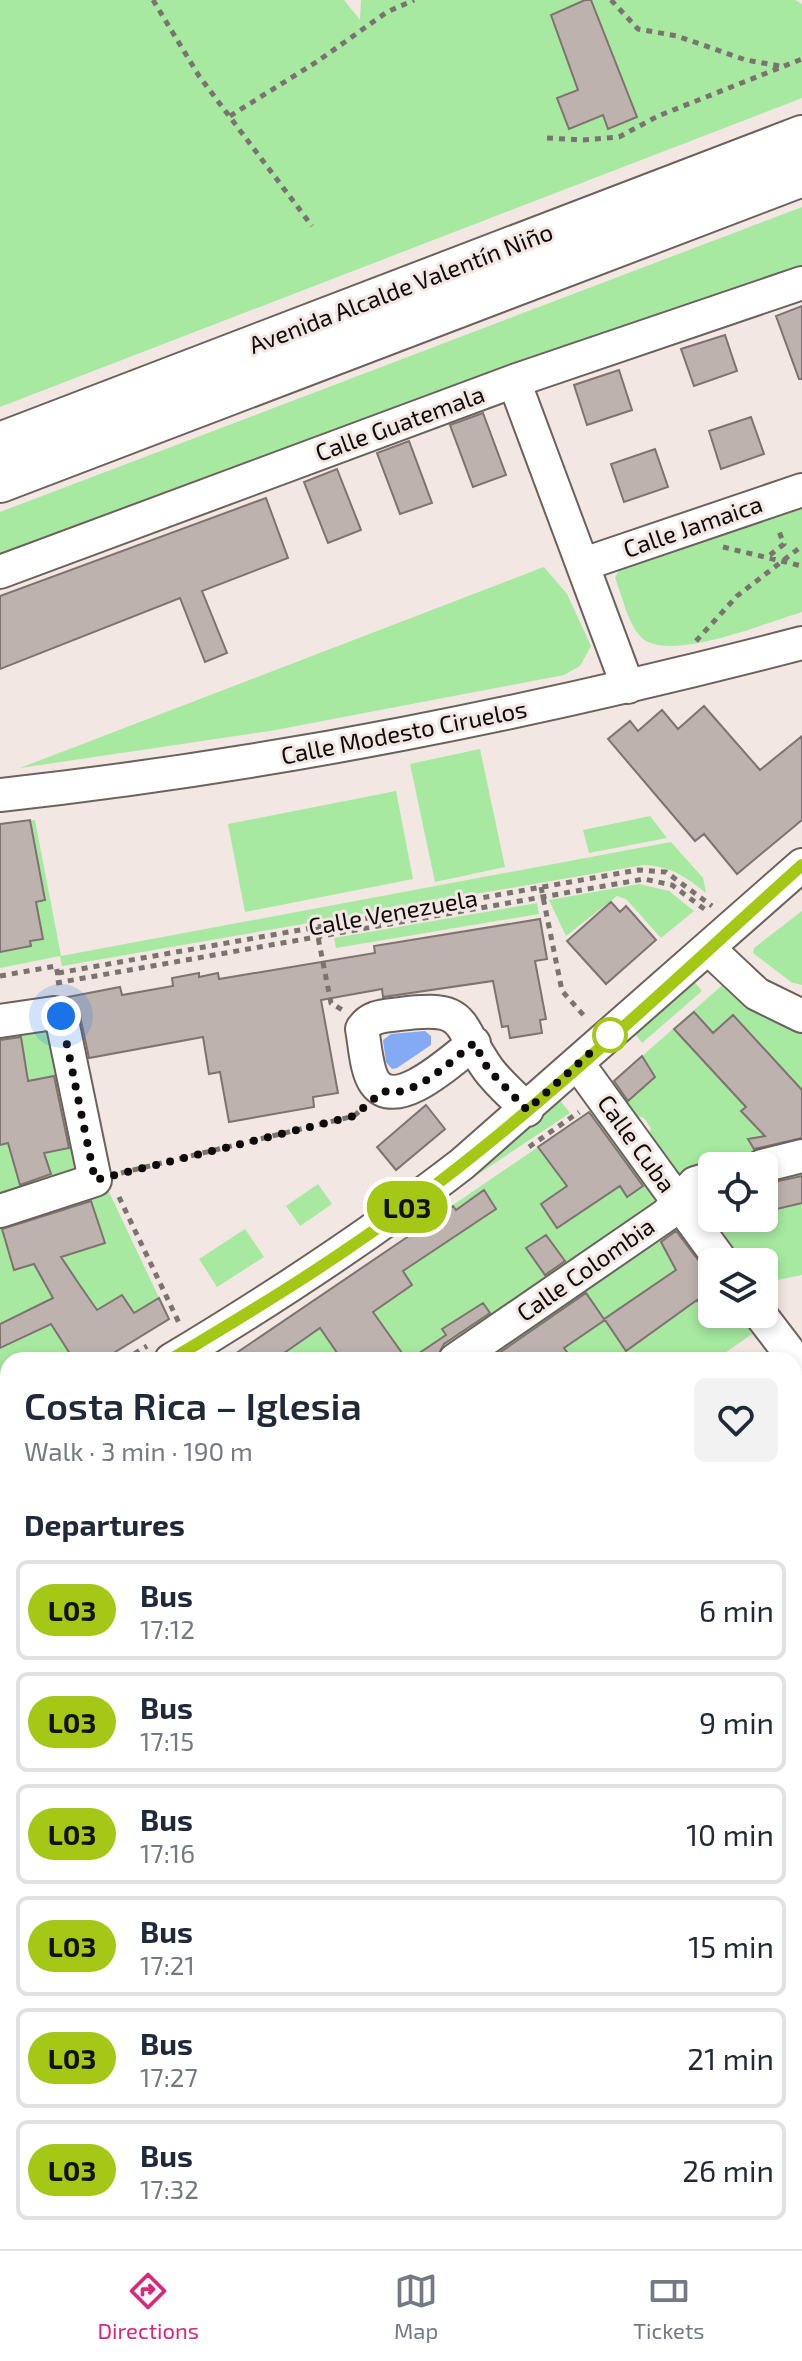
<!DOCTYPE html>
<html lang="en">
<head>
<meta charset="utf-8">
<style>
  :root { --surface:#fff; --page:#f2f2f3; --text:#1f2937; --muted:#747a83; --line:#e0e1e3; --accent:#db2777 }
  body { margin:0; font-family:"Exo 2",sans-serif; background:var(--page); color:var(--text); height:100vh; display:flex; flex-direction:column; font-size:30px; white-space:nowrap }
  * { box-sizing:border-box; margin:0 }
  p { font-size:26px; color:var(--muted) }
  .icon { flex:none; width:44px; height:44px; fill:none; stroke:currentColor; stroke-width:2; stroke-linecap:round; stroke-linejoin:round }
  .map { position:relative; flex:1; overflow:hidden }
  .drawer { position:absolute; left:0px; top:1352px; width:802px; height:898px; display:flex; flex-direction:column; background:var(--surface); border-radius:24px 24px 0 0; box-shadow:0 4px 12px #0003 }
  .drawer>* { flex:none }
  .badge { padding:0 16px; border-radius:26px; font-size:28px; line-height:52px }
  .controls { position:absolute; left:698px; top:1152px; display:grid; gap:16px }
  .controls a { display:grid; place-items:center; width:80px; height:80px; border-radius:12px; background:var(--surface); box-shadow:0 4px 12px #0003; font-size:40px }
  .you { position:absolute; width:40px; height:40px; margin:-20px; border:6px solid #fff; border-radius:50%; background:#1a73e8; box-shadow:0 0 0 12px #1a73e833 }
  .map>.badge { position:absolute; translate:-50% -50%; box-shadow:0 0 0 4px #fff }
  h2 { padding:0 24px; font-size:30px; line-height:72px }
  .round { display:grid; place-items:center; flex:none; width:84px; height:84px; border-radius:12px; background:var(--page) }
  .summary { display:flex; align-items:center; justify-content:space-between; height:136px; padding:0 24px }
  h1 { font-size:38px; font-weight:600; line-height:60px }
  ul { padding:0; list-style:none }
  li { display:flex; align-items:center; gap:24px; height:100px; margin:0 16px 12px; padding:0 8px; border:4px solid var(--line); border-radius:12px }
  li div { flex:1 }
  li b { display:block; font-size:30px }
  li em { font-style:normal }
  li .badge { min-width:88px; font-weight:700; text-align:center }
  .dock { display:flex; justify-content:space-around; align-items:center; height:112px; border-top:2px solid var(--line); background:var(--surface); font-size:22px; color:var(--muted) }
  .dock a { display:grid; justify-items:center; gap:4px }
  .dock .current { color:var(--accent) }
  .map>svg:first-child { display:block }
  .industrial { fill:#f0dbcd }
  .green { fill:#a7e9a0 }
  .water { fill:#84aaf6 }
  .building { fill:#beb2af; stroke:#7e7370; stroke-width:2 }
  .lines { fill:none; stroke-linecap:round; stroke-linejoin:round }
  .minor-casing { stroke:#6b615d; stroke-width:36 }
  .tertiary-casing { stroke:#6b615d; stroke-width:44 }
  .path { stroke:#7a7370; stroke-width:5; stroke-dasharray:6 6; stroke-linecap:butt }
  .minor { stroke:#fff; stroke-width:32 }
  .tertiary { stroke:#fff; stroke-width:40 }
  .line-casing { stroke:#fff; stroke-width:18 }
  .line { stroke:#a5c715; stroke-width:12 }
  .walk { stroke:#0f0b0a; stroke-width:8; stroke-dasharray:0 14.4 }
  .stop-dot { fill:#fff; stroke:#a5c715; stroke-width:4 }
  .labels { text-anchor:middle; stroke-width:6; stroke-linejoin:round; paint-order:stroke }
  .street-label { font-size:24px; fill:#0f0b0a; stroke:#f2e7e2 }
</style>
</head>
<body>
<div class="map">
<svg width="802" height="2249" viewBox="0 0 802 2249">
  <rect width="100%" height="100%" fill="#f2e7e2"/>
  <!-- industrial -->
  <path class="industrial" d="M802 1920V2249H346L356 2242H794V1926Z"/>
  <!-- green -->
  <path class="green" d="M0 0H344L360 20 361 0H795L802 4V98L0 407Z
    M802 207V270L0 559V512Z
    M802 503V612C768 622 665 665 640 636 627 621 622 595 615 578L622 564Z
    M544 567 567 594 591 646 580 666 564 675 270 731 20 768Z
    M480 749 505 867 435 882 410 764Z
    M396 791 413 879 245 912 228 824Z
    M650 816 667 838 589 853 583 830Z
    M35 820 61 956 671 842 703 878 706 893C685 876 670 866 643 865L62 966 60 956 0 968V824Z
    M639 884 669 891 694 911 661 938 626 899 617 896 566 936 549 900Z
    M537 903 539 914 336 948 334 938Z
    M802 911V985L791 982 753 953 754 948Z
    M693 980 702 991 642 1043 633 1031Z
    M728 980 802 1028V1149L727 1166H712L688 1175 673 1173 648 1138 651 1128 644 1118 635 1116 613 1082Z
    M23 1027 49 1030 76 1172 0 1196V1031Z
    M559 1099 570 1113 447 1195Z
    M598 1106 664 1203 436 1360H226Z
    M802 1165V1275L764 1283V1262H735L696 1206 705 1188 712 1187V1218H764V1174Z
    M318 1184 332 1204 300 1226 286 1206Z
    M109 1192 169 1319 102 1360H8V1417L0 1422V1229Z
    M675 1220 712 1274V1314H739L752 1334 715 1360H470Z
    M245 1229 264 1257 217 1287 199 1259Z
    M8 1504V1623L0 1629V1509Z
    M8 1646V1712L0 1724V1652Z
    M802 1648V1920L794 1926V1654Z
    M36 2242H356L346 2249H27Z"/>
  <!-- water -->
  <path class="water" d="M425 1031 431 1036V1045L397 1068 392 1069 386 1062 383 1040 391 1034Z
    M802 1544V1604L794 1607V1548Z
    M8 2157V2228L0 2234V2162Z"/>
  <!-- building -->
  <path class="building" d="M585 0H591L637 117 608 129 603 115 569 129 557 98 578 90 551 15Z
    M802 306V379H799L776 316Z
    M725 335 737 371 694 386 681 349Z
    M619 370 632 410 587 425 574 385Z
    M483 413 506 475 473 487 450 425Z
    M751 417 764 454 721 469 709 431Z
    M409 441 432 503 400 514 377 453Z
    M655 449 668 487 624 502 611 464Z
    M337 469 361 530 328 543 304 482Z
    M266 498 288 558 202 591 227 653 205 662 180 598 0 669V596Z
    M704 706 760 770 802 736V820L737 874 704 834 695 841 608 739 630 721 638 731 662 710 678 729Z
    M30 820 45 900 36 902 43 939 30 941 31 946 0 952V824Z
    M611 902 620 912 626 906 656 940 606 984 567 941Z
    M540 919 547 959 535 961 546 1019 540 1020 542 1033 510 1038 508 1026 502 1027 493 981 383 997 382 989 321 1000 338 1093 313 1097 314 1107 229 1122 220 1072 209 1074 203 1037 89 1058 79 1011 68 997 120 987 122 995 173 986 172 978 199 973V977L218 973 219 979 375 953 374 946Z
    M694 1012 713 1033 733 1015 802 1090V1138L754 1149 748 1139 765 1136 741 1111 746 1107 674 1029Z
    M21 1037 28 1081 54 1076 69 1148 44 1153 51 1174 20 1185 8 1143 0 1145V1040Z
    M642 1056 655 1077 628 1101 614 1081Z
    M426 1105 445 1129 396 1170 377 1147Z
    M589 1112 643 1186 627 1197 620 1186 557 1228 541 1204 567 1186 538 1147Z
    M802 1176V1203L764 1212V1184Z
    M484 1190 496 1209 403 1271 412 1285 373 1312 407 1360H342L320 1328 274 1360H226L453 1206 456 1210Z
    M91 1201 105 1243 61 1257 79 1284 97 1310 122 1295 134 1313 159 1298 169 1319 102 1360H74L51 1324 0 1348V1324L53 1298 34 1264 14 1270 2 1229Z
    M676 1231 712 1278V1321L697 1300 626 1351 605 1320 564 1348 573 1360H489L586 1293 604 1319 676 1270 661 1242Z
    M546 1235 565 1261 545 1275 526 1248Z
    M483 1303 490 1313 444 1344 436 1360H409L446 1335 442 1329Z"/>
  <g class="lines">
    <!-- minor casing -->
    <g class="minor-casing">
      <path id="minor" d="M514 381 628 687
        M584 564 802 490
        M0 572 514 381 802 283
        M0 795C274 765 536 712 802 643
        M708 948 757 994 802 1016
        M0 1021 54 1013 61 1016 95 1180 0 1211
        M474 1043C454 1058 397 1113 375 1083 366 1071 365 1044 362 1029 371 1015 386 1016 400 1014 470 1005 455 1023 488 1069 499 1084 515 1097 527 1110
        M578 1064 722 1262
        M762 1166 802 1156
        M760 1314 796 1361
        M171 1360C271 1300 369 1236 462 1164L802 865
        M455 1360 666 1215 695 1183 712 1178
        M0 1463 8 1458
        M0 1642 8 1637"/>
    </g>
    <!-- tertiary casing -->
    <g class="tertiary-casing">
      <path id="tertiary" d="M0 443 802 136
        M0 482 802 176"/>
    </g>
    <!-- path -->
    <path class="path" d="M153 0 199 76 312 226
      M611 0 638 29 677 36 746 60 780 66
      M230 116 318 61 387 12 414 0
      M547 138 583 140 619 137 658 116 802 59
      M723 547 802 566
      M770 555 784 544 778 529
      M696 641 737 596 802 546
      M541 887 562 991 587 1019
      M316 927 331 1003 344 1011
      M58 973 638 870 666 872 712 906
      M0 976 56 966 60 985
      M56 983 644 879 672 885 707 911
      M529 1147 579 1112
      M121 1173 354 1116 362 1109
      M119 1197 180 1325
      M124 1360 147 1346
      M794 1450 802 1441
      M0 1503 8 1498
      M794 1680 802 1675
      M0 1920 8 1912
      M0 2079 8 2073
      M53 2249 63 2242"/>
    <!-- minor -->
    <use href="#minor" class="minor"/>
    <!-- tertiary -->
    <use href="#tertiary" class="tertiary"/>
  </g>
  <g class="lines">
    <!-- line casing -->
    <g class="line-casing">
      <path id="line" d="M170 1360C252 1311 333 1262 409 1205 547 1103 674 980 802 865"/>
    </g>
    <!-- line -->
    <use href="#line" class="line"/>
    <!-- walk -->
    <path class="walk" d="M61 1016 95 1180 354 1116 383 1091C415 1099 449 1062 474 1043L488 1069 527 1110 610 1035"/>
  </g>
  <!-- markers -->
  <circle class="stop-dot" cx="610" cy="1035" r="16"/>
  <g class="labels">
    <!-- street labels -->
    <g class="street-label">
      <text transform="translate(401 289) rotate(-21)" y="8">Avenida Alcalde Valentín Niño</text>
      <text transform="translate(400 424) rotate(-20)" y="8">Calle Guatemala</text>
      <text transform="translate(693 527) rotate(-19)" y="8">Calle Jamaica</text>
      <text transform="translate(404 733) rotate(-11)" y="8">Calle Modesto Ciruelos</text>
      <text transform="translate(393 913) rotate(-10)" y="8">Calle Venezuela</text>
      <text transform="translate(636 1144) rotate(54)" y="8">Calle Cuba</text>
      <text transform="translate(586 1270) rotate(-35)" y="8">Calle Colombia</text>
    </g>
  </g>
</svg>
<div class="controls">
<a><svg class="icon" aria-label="locate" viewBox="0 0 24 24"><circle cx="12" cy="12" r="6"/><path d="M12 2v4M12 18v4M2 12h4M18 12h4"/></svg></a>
<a><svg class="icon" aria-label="layers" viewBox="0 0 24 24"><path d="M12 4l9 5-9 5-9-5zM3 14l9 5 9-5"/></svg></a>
</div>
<div class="you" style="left:61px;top:1016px"></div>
<b class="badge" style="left:407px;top:1207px;background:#a5c715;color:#111">L03</b>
<section class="drawer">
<div class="summary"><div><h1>Costa Rica – Iglesia</h1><p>Walk · 3 min · 190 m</p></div><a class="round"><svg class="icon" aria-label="heart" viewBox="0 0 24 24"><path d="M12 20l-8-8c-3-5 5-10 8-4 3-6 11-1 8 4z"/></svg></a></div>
<h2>Departures</h2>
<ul>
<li><span class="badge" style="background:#a5c715;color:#111">L03</span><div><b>Bus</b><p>17:12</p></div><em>6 min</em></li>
<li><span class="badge" style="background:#a5c715;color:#111">L03</span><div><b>Bus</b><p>17:15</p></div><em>9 min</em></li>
<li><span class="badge" style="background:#a5c715;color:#111">L03</span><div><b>Bus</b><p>17:16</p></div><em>10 min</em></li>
<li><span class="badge" style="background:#a5c715;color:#111">L03</span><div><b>Bus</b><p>17:21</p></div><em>15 min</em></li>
<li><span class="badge" style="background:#a5c715;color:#111">L03</span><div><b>Bus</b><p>17:27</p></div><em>21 min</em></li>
<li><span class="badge" style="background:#a5c715;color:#111">L03</span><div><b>Bus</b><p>17:32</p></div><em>26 min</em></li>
</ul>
</section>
</div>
<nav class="dock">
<a class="current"><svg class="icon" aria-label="directions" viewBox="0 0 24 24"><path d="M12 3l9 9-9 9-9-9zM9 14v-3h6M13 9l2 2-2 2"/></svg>Directions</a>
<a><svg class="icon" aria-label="map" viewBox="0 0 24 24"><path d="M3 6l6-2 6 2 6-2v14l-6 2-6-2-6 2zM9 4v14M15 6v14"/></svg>Map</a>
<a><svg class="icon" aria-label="tickets" viewBox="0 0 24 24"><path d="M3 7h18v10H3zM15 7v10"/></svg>Tickets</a>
</nav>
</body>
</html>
